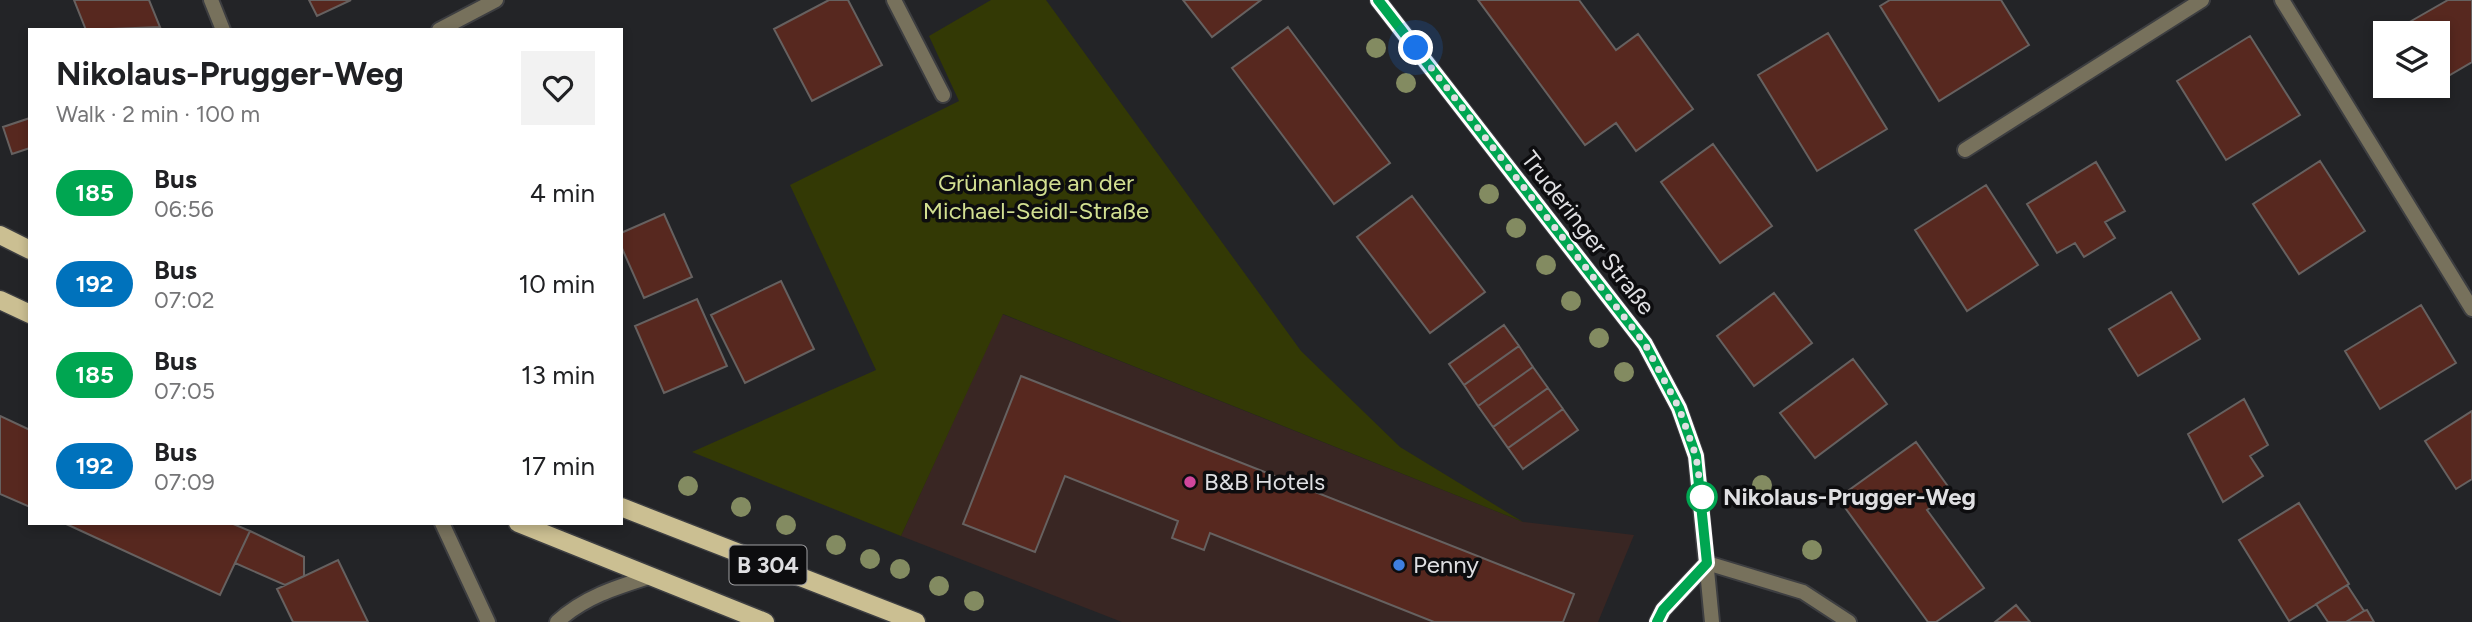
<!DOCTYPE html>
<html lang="en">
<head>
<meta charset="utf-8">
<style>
  :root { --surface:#fff; --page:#f2f2f2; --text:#202124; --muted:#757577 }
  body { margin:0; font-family:Figtree,sans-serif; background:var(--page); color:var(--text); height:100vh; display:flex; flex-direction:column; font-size:26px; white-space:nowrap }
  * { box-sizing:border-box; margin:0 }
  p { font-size:23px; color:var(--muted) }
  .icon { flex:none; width:38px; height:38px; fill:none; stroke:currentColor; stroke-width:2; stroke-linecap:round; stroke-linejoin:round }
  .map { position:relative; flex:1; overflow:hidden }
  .sheet { position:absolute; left:28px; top:28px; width:595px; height:497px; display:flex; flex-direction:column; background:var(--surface); border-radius:0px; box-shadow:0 4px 10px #0003 }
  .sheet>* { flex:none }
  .badge { padding:0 14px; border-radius:23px; font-size:24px; line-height:46px }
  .controls { position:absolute; left:2373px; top:21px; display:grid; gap:14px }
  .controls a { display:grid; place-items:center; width:77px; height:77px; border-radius:0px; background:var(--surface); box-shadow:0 4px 10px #0003; font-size:35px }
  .you { position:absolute; width:35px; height:35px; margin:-18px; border:5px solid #fff; border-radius:50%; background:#1a73e8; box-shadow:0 0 0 10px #1a73e833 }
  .map>.badge { position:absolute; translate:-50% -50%; box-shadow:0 0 0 4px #fff }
  .round { display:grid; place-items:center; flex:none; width:74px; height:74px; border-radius:0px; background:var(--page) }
  .head { display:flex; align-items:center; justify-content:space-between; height:119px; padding:0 28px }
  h1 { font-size:33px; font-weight:700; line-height:52px }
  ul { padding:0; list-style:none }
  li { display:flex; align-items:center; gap:21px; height:91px; padding:0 28px }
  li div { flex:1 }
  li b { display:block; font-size:26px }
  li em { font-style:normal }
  li .badge { min-width:77px; font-weight:700; text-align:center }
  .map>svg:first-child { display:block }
  .commercial { fill:#392623 }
  .green { fill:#333905 }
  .building { fill:#57281f; stroke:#666160; stroke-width:2 }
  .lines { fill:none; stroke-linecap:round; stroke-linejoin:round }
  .service-casing { stroke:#3d3e41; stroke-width:18 }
  .minor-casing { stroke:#3d3e41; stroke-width:18 }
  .tertiary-casing { stroke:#3d3e41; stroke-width:18 }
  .primary-casing { stroke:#3d3e41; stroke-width:21 }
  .service { stroke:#77715c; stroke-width:14 }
  .minor { stroke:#77715c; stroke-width:14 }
  .tertiary { stroke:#77715c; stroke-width:14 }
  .primary { stroke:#cbbf92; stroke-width:18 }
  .tree { fill:#838b61 }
  .line-casing { stroke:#fff; stroke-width:16 }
  .line { stroke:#00a651; stroke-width:10 }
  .walk { stroke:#dfdfe2; stroke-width:7; stroke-dasharray:0 12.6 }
  .hotel-dot { fill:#d1479c; stroke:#0d0d0f; stroke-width:2.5 }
  .stop-dot { fill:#fff; stroke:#00a651; stroke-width:3.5 }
  .shop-dot { fill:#3f7fe0; stroke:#0d0d0f; stroke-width:2.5 }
  .labels { text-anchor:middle; stroke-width:7; stroke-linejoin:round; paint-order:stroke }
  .shield { fill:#0d0d0f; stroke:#a0a0a3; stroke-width:2 }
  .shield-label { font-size:23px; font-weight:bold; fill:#dfdfe2 }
  .park-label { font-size:24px; fill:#d2df91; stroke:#0d0d0f }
  .street-label { font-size:24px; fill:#dfdfe2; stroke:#0d0d0f }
  .poi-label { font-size:24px; fill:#dfdfe2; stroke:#0d0d0f; text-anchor:start }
  .stop-label { font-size:24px; font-weight:bold; fill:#dfdfe2; stroke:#0d0d0f; text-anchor:start }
</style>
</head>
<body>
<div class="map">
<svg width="2472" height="622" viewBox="0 0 2472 622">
  <rect width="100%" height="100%" fill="#232427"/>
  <!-- commercial -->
  <path class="commercial" d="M1002 314 1523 522 1634 535 1598 622H1122L901 536Z"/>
  <!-- green -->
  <path class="green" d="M991 0H1046L1301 351 1400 447 1523 522 1003 314 901 536 692 452 876 370 790 185 959 101 929 36Z"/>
  <!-- building -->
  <path class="building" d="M74 0H149L160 27 86 30Z
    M309 0H351L317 16Z
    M829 0H848L882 65 812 101 774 29Z
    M1183 0H1261L1212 37Z
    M1478 0H1579L1616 50 1638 34 1693 109 1636 151 1616 123 1585 145Z
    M1890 0H2001L2029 45 1939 101 1880 6Z
    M2448 0H2472V62L2438 82V33H2402L2399 28Z
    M1288 27 1390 163 1334 204 1232 68Z
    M1828 33 1887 129 1817 171 1758 75Z
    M2250 36 2300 115 2226 160 2177 81Z
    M30 118V148L12 154 3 127Z
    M1713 144 1772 226 1720 263 1661 182Z
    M2320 161 2365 231 2299 274 2253 204Z
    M2096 162 2125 211 2105 222 2115 238 2084 257 2075 243 2057 253 2027 204Z
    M1986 185 2038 265 1967 311 1915 230Z
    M1412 196 1485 292 1430 333 1357 237Z
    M664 214 692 277 644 298 621 246V233Z
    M781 281 814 349 745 383 711 315Z
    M2171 292 2200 339 2138 376 2109 329Z
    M1774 293 1812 343 1754 386 1717 336Z
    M697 299 727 366 664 393 635 326Z
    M2421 305 2456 363 2380 409 2345 351Z
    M1504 325 1519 346 1464 385 1449 364Z
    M1519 346 1533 367 1478 406 1464 385Z
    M1853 359 1887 404 1815 458 1780 413Z
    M1533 367 1548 388 1493 427 1478 406Z
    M1021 376 1574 594 1563 622H1434L1210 533 1204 550 1172 538 1178 521 1065 476 1035 552 963 524Z
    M1548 388 1563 409 1508 448 1493 427Z
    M2244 399 2268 445 2250 456 2263 476 2223 502 2188 434Z
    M1563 409 1578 430 1523 469 1508 448Z
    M2472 411V479L2456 489 2425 441Z
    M0 416 30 430V507L0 494Z
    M1916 442 1952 492 1927 510 1984 588 1936 622H1928L1838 498Z
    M2299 503 2349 584 2289 621 2239 540Z
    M64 523H231L250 531 220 595Z
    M250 531 304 557V576L285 585 235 563Z
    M338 560 368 622H293L277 589Z
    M2347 585 2364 611 2346 622H2328L2316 604Z
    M2016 605 2030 622H1995Z
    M2367 610 2374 622H2346L2364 611Z"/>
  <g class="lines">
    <!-- service casing -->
    <g class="service-casing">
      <path id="service" d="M894 0 943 95"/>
    </g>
    <!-- minor casing -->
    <g class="minor-casing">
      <path id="minor" d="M211 0 223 30
        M2282 0 2472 309
        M439 30 496 0
        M1965 150 2202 0
        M442 523 488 622
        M1707 563 1803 592 1849 622
        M557 622C584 597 617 587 652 576"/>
    </g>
    <!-- tertiary casing -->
    <g class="tertiary-casing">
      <path id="tertiary" d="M1378 0 1645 344 1679 408 1696 456 1712 622
        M1657 622 1663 610 1707 563"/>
    </g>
    <!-- primary casing -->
    <g class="primary-casing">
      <path id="primary" d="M0 235 30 250
        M0 300 30 314
        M621 507 916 622
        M518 523 765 622"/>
    </g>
    <!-- service -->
    <use href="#service" class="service"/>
    <!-- minor -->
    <use href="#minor" class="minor"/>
    <!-- tertiary -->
    <use href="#tertiary" class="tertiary"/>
    <!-- primary -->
    <use href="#primary" class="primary"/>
  </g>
  <!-- trees -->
  <g class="tree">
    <circle cx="1376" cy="48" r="10"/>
    <circle cx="1406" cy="83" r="10"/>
    <circle cx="1489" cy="194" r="10"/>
    <circle cx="1516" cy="228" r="10"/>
    <circle cx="1546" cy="265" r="10"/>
    <circle cx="1571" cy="301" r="10"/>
    <circle cx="1599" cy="338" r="10"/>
    <circle cx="1624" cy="372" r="10"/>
    <circle cx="1762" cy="485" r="10"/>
    <circle cx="688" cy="486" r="10"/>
    <circle cx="741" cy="507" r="10"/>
    <circle cx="786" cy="525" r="10"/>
    <circle cx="836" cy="545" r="10"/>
    <circle cx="1812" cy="550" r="10"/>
    <circle cx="870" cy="559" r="10"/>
    <circle cx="900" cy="569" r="10"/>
    <circle cx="939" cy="586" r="10"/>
    <circle cx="974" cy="601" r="10"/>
  </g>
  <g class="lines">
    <!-- line casing -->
    <g class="line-casing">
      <path id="line" d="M1378 0 1645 344 1679 408 1696 456 1707 563 1663 610 1657 622"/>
    </g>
    <!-- line -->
    <use href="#line" class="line"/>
    <!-- walk -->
    <path class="walk" d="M1416 48 1645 344 1679 408 1696 456 1703 505 1702 497"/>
  </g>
  <!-- markers -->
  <circle class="hotel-dot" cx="1190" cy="482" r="7"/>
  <circle class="stop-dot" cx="1702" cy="497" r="14"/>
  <circle class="shop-dot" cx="1399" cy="565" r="7"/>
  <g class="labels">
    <!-- shield labels -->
    <rect class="shield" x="729.5" y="545.5" width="77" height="39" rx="5"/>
    <g class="shield-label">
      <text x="768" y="573">B 304</text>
    </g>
    <!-- park labels -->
    <g class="park-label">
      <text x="1036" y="191">Grünanlage an der<tspan x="1036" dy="28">Michael-Seidl-Straße</tspan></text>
    </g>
    <!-- street labels -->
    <g class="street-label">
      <text transform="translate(1588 233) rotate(52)" y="8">Truderinger Straße</text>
    </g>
    <!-- poi labels -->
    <g class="poi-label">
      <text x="1204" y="490">B&amp;B Hotels</text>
      <text x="1413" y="573">Penny</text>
    </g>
    <!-- stop labels -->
    <g class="stop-label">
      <text x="1723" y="505">Nikolaus-Prugger-Weg</text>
    </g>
  </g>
</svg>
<div class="controls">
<a><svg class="icon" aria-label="layers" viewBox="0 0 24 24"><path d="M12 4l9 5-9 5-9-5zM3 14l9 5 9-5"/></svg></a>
</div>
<div class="you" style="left:1416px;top:48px"></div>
<section class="sheet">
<div class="head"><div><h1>Nikolaus-Prugger-Weg</h1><p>Walk · 2 min · 100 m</p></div><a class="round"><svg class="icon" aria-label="heart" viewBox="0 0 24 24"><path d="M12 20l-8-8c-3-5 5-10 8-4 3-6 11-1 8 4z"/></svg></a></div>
<ul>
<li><span class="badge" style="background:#00a651;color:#fff">185</span><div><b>Bus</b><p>06:56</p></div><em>4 min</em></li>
<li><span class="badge" style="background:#0072bc;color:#fff">192</span><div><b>Bus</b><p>07:02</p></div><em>10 min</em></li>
<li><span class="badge" style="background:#00a651;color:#fff">185</span><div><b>Bus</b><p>07:05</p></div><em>13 min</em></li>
<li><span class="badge" style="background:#0072bc;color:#fff">192</span><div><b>Bus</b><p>07:09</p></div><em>17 min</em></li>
</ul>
</section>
</div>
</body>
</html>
